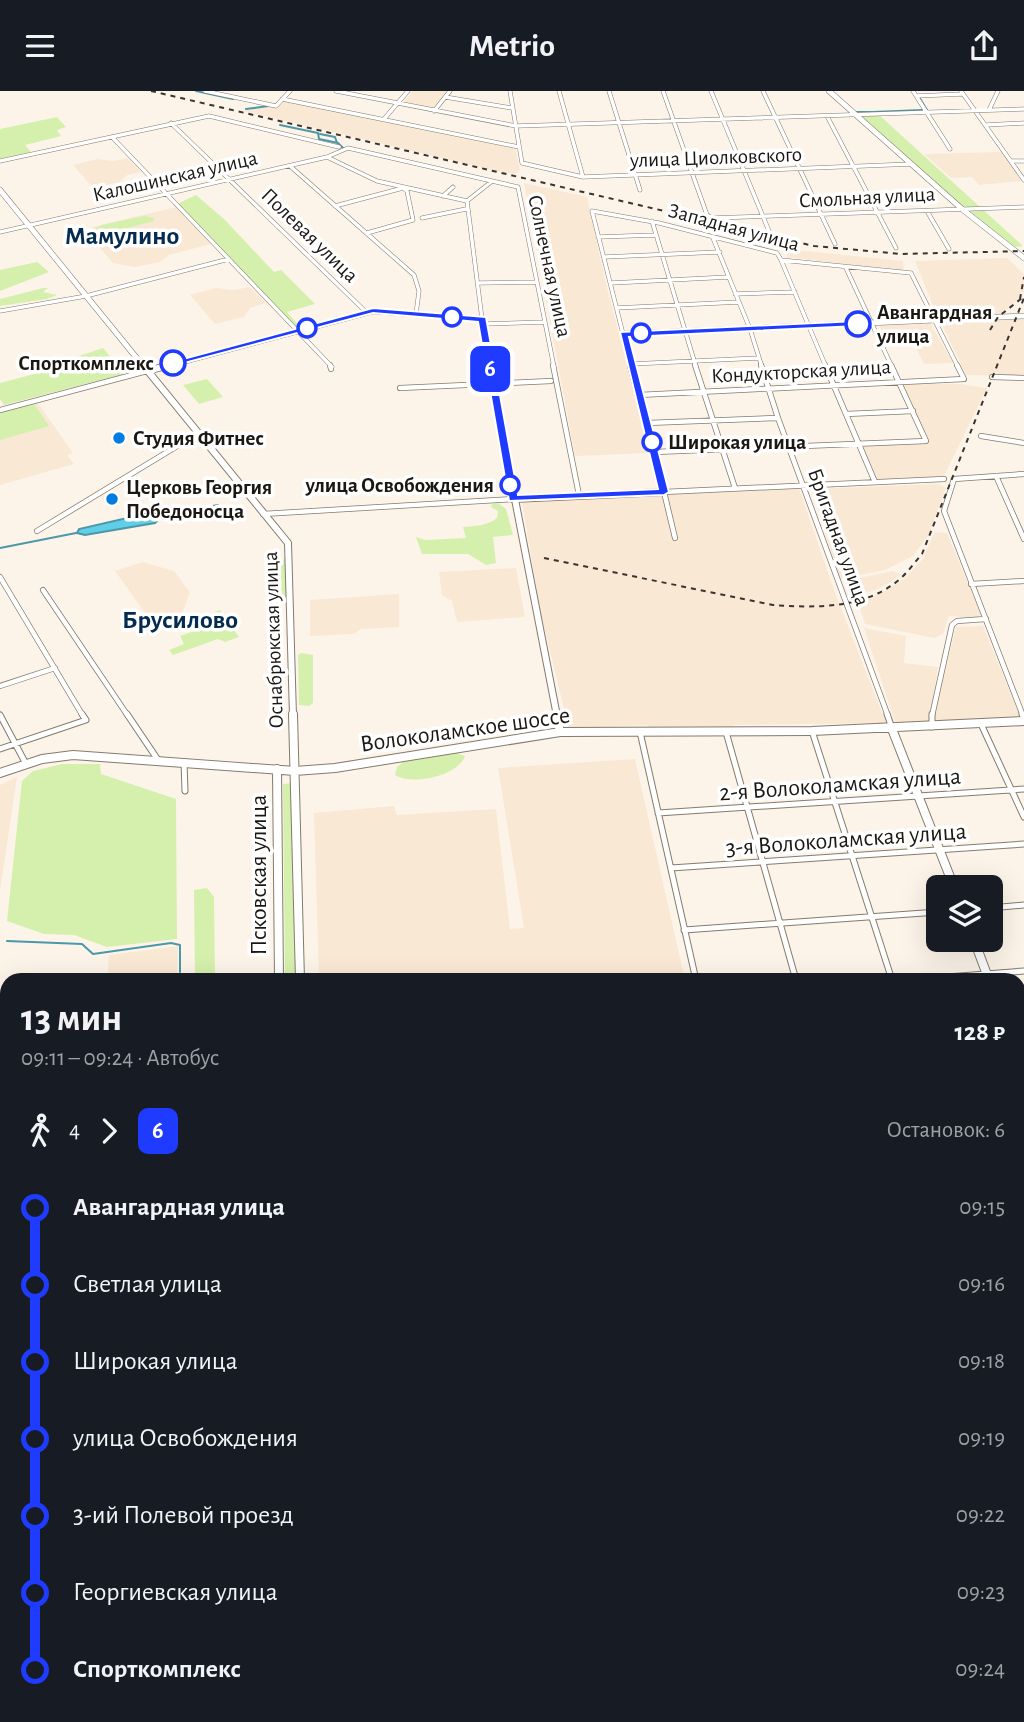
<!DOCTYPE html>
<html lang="ru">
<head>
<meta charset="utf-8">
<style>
  :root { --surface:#171b24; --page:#242831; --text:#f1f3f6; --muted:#9ea1a6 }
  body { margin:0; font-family:"Alegreya Sans",sans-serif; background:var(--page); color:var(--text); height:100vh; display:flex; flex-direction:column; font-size:26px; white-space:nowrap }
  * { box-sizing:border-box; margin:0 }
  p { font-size:23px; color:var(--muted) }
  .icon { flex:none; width:38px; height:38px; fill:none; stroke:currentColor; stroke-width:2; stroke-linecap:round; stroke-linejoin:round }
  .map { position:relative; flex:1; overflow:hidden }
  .sheet { position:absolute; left:0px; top:882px; width:1026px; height:749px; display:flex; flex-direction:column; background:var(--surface); border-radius:21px 21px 0 0; box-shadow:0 7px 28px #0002 }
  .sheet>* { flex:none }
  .badge { padding:0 14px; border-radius:10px; font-size:24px; line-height:46px }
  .fabs { position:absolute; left:926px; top:784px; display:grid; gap:14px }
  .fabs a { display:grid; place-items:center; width:77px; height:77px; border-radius:10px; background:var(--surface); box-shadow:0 7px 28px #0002; font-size:35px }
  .map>.badge { position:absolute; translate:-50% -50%; box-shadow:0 0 0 4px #fff }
  .legs { display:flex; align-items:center; gap:10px; height:77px; padding:0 21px; font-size:23px }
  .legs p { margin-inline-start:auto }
  .head { display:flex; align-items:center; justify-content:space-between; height:119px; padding:0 21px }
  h1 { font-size:38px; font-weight:700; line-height:52px }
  ul { padding:0 21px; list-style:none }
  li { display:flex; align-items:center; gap:24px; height:77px; font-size:26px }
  li i { display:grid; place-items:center; width:10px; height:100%; margin:0 9px; background:currentColor }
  li i::after { content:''; width:18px; height:18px; margin:-9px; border:5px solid; border-radius:50%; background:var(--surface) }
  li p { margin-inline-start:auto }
  li:first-child i { background:linear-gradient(#0000 50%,currentColor 0) }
  li:last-child i { background:linear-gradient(currentColor 50%,#0000 0) }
  header { display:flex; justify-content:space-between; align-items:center; height:91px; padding:0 21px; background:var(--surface); font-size:32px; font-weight:700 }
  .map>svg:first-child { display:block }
  .built { fill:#f9e8d4 }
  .green { fill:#d4f0ac }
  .water { fill:#61cee8; stroke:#4c97a8; stroke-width:2 }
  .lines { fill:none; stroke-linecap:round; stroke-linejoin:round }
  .stream { stroke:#4c97a8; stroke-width:2 }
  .street-far3-casing { stroke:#847a6d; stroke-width:4.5 }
  .street-far2-casing { stroke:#847a6d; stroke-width:6 }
  .street-far1-casing { stroke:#847a6d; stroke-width:7 }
  .street-casing { stroke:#847a6d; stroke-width:9 }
  .secondary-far2-casing { stroke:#847a6d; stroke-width:6 }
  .secondary-far1-casing { stroke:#847a6d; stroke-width:8 }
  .secondary-casing { stroke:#847a6d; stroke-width:10 }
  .primary-casing { stroke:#847a6d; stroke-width:1 }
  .street-far3 { stroke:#fff; stroke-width:3.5 }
  .street-far2 { stroke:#fff; stroke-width:4.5 }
  .street-far1 { stroke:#fff; stroke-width:5 }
  .street { stroke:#fff; stroke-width:7 }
  .secondary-far2 { stroke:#fff; stroke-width:5 }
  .secondary-far1 { stroke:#fff; stroke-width:6 }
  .secondary { stroke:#fff; stroke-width:8 }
  .primary { fill:#fff; fill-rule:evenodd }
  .rail { stroke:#39342f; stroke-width:2; stroke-dasharray:5 5; stroke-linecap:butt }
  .line-1 { fill:#1f3bff; stroke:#fff; stroke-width:2 }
  .stop-1-dot { fill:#fff; stroke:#1f3bff; stroke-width:3.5 }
  .poi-dot { fill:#007ce3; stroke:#fff; stroke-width:2.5 }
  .labels { text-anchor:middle; stroke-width:7; stroke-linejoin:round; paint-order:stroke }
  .far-street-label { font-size:21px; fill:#1b1712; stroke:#fff }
  .far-stop-label { font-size:21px; font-weight:bold; fill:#1b1712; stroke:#fff; text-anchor:start }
  .far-poi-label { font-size:21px; font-weight:bold; fill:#1b1712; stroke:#fff; text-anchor:start }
  .street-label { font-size:24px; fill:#1b1712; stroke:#fff }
  .far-district-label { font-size:26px; font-weight:bold; fill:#052b50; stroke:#fff }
  .neighbourhood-label { font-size:26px; font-weight:bold; fill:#052b50; stroke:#fff }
</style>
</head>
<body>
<header><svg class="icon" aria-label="menu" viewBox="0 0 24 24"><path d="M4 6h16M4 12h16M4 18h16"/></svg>Metrio<svg class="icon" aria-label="share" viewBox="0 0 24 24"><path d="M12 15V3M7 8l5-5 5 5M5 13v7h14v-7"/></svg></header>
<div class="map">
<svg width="1024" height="1631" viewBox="0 0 1024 1631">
  <rect width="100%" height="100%" fill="#fdf4e9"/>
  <!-- built -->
  <path class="built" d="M413 0H448L432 17 403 12Z
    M287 9 515 57 520 79 516 83 501 81 243 20 262 16H278Z
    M1002 61 1022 90 979 94 972 86 951 87 924 63Z
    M128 67 141 81 127 84 120 91 93 97 73 74 97 68 113 70Z
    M524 92 587 106 606 193 650 362 575 365Z
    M176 116 211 153 169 164 160 171 135 176 113 172 88 143 92 136Z
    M787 158 903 170 904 180 787 166V163L782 162V159Z
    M1007 167 1024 183V202L1021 201 1019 208 999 225 938 227 915 170Z
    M250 196 266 212 250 217 244 226 215 233 190 204 216 197 233 199Z
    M1024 228V285L966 284 941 232Z
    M930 232 953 272 924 273 914 253H908L904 249H887L879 234Z
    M903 293H960L987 297 944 385 878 390 862 354 928 350Z
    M37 311 73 362 67 364 74 373 0 394V322Z
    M939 393 946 397 928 445 913 465 885 479 840 488 811 398Z
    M799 397 834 499 886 632 734 634 729 638 652 639 647 634 569 638 540 519 522 411Z
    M935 441 947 442 981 524 979 527 949 525 943 543 934 547 865 533 858 512 889 498 905 487 922 469Z
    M143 471 174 480 190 501 182 523 153 533 115 480Z
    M516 477 525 526 457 531 452 510 442 504 439 481Z
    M893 480 902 484 880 497 851 507 844 490Z
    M399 503V536L361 538 354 543 310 545V509Z
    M983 535 1020 626 936 631 935 623 956 536Z
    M864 537 906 545 904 572 938 576 929 632 896 634Z
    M635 668 685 889H319L314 722 394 715 397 724 496 718 510 838 524 837 498 677Z
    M17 686 0 800V694Z
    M178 855 177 889H107L109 864Z
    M1018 1133 1020 1138H1024V1336L1019 1337Z
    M0 1173H7V1453H0Z
    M645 1624H736L737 1631H646Z"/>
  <!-- green -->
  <path class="green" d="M878 23 1023 155 1015 156 975 127 861 25Z
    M57 26 66 36 57 39 61 45 25 54 31 61 0 68V38Z
    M196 104 224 128 274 181 281 179 315 213 287 221 300 236 296 237 177 113Z
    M144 125 154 127V130L109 142 96 141V137L102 134Z
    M37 171 49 181 0 200V179Z
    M43 197H48L43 201 57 204 47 208 0 215V208Z
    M103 257 124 283 4 314 0 308V292L77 272 73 267Z
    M207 288 223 306 199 313 183 294Z
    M34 313 49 335 0 349V322Z
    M498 412 506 418 513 444 493 446 496 472 486 474 468 463H422L416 446 425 449 466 447 463 436C476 435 486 435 497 427L498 420 491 416 492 413Z
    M286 468V505L266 506V470Z
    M220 519 239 546 225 551 218 548 173 564 169 559 184 553 180 545 206 536 201 526Z
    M301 562 313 564V612L309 615 299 614 298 564Z
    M456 662 465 665C458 685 412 695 395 684L397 676 403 671Z
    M62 673H100L101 683 176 708 177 848 107 856 74 844 44 843 7 830 22 690 33 680Z
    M293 692 295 889H285L283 693Z
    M207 797 214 806 215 889H195L194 799Z"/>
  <!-- water -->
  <path class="water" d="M153 421 162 425 155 432 85 444 77 442 79 438Z"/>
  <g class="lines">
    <!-- stream -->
    <path class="stream" d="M196 0 233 8
      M919 6 927 19
      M246 18 268 15
      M857 21H872
      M873 21 923 19
      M280 34 318 42 319 48 338 52 343 57
      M320 43 335 46 337 52
      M161 425 218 414
      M0 457 76 442
      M7 850 82 853 93 863 171 852 180 854V881
      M0 997 7 996"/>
    <!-- street-far3 casing -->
    <g class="street-far3-casing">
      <path id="street-far3" d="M205 0 276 15 290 0
        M336 0 516 35 1024 18
        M510 0 522 72 583 86 912 73
        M559 0 583 86
        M609 0 640 99
        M663 0 707 124 712 127 1024 116
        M711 0 769 140
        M763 0 835 153
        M913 0 950 58
        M961 0 1024 89
        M916 5 962 3
        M445 6 512 17
        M282 8 519 56
        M989 19 998 0
        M434 20 450 0
        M827 25 896 157
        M384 28 408 0
        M171 32 366 221
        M986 34 1024 32
        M112 46 332 276
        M327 66 377 90 467 110
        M0 70 209 25 339 56
        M1011 70H1024
        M290 75 414 184 419 200 416 223
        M443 105 453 96
        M467 110 482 228
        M467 110 491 91
        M335 115 403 97 407 100 413 129 367 142
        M927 120 949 158
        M422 127 466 118
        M652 130 696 276
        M0 141 327 66 348 57 518 96 554 276
        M598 146 655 144
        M713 147 750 238 762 276
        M604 166 720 161
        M781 169 826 276
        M846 177 892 276
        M478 192 536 191
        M611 192 729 186
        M735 203 795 201
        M616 217 739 211
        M0 220 86 205 229 168
        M483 233 545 231
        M623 243 592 120 659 132 777 162 781 169 911 182 958 276
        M631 273 759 267"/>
    </g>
    <!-- street-far2 casing -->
    <g class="street-far2-casing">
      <path id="street-far2" d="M330 274 331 278
        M553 274 579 404
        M695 274 735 397
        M761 274 778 327 888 625
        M825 274 875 391
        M992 286 1024 287
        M400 297 551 290
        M639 304 964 288 957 274
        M0 319 147 280
        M846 323 913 320
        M647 332 778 327
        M981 345 1024 352
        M655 361 926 350 891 274
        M996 385 1024 448
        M263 423 513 408
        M37 440 197 343
        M675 447 664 401 944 388
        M0 486 83 625
        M971 493 1024 490
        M43 499 128 625
        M0 595 55 577
        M932 625 952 534 957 530 986 528
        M1023 625 944 420 954 388 1024 383"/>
    </g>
    <!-- street-far1 casing -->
    <g class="street-far1-casing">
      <path id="street-far1" d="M127 623 158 669
        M887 623 892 637
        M932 623V636
        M1022 623 1024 628
        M0 624 26 673
        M981 633 1024 726
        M812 640 892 889
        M640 641 696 889
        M726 641 796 889
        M0 658 86 629 82 623
        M184 671 185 700
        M658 722 1024 698
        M671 777 1024 753
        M990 817 1024 814
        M684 839 938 821
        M908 889 1024 880
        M1018 953 1024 952"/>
    </g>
    <!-- street casing -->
    <g class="street-casing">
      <path id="street" d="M1018 1080 1024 1075 1020 1067
        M315 1624V1631
        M740 1624 742 1631"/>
    </g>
    <!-- secondary-far2 casing -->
    <g class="secondary-far2-casing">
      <path id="secondary-far2" d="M829 0 962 118 1024 167
        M0 99 144 276
        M163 276 373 220 482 228 490 276
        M631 276 623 243 1024 225"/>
    </g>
    <!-- secondary-far1 casing -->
    <g class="secondary-far1-casing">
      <path id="secondary-far1" d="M143 274 288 452 293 625
        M489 274 557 625
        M147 280 170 274
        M513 408 664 401 631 274"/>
    </g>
    <!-- secondary casing -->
    <g class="secondary-casing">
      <path id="secondary" d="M293 623 300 889
        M556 623 560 641
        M892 638 954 796
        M277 678 279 889
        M0 682 42 668 73 664 295 680 335 677 560 641 812 640 1024 630
        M974 849 989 889
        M1018 971 1024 987"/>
    </g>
    <!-- primary casing -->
    <g class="primary-casing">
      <path id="primary" d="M1018 994H1024V1002H1018Z
        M1018 1062 1024 1064V1072L1018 1070Z
        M7 1100V1108L0 1109V1101Z
        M7 1128V1136L0 1137V1129Z"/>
    </g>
    <!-- street-far3 -->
    <use href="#street-far3" class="street-far3"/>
    <!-- street-far2 -->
    <use href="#street-far2" class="street-far2"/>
    <!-- street-far1 -->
    <use href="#street-far1" class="street-far1"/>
    <!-- street -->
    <use href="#street" class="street"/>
    <!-- secondary-far2 -->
    <use href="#secondary-far2" class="secondary-far2"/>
    <!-- secondary-far1 -->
    <use href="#secondary-far1" class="secondary-far1"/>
    <!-- secondary -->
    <use href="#secondary" class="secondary"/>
    <!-- primary -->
    <use href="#primary" class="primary"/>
    <!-- rail -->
    <path class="rail" d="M151 0 814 155 901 163 1024 160
      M1020 208 1024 186
      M990 239 998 226 1022 207
      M544 467 773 514C816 517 865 518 900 488 908 481 915 471 922 463L1024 207"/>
  </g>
  <!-- line-1 -->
  <path class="line-1" d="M373 217 486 226 518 404 658 398 620 241 858 230 863 233 858 235 629 246 669 401 664 404 509 410 478 231 373 222 173 275 168 272Z"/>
  <!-- markers -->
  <g class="stop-1-dot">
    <circle cx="452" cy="226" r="9"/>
    <circle cx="858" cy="233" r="12"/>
    <circle cx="307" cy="237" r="9"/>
    <circle cx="641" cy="242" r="9"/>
    <circle cx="173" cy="272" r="12"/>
    <circle cx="652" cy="351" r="9"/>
    <circle cx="510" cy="394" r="9"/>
  </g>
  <g class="poi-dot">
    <circle cx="119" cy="347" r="7"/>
    <circle cx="112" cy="408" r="7"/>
  </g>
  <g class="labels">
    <!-- far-street labels -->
    <g class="far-street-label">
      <text transform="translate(716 66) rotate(-2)" y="7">улица Циолковского</text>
      <text transform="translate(175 85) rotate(-13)" y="7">Калошинская улица</text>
      <text transform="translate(867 106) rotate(-3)" y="7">Смольная улица</text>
      <text transform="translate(734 136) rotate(15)" y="7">Западная улица</text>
      <text transform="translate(310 144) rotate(44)" y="7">Полевая улица</text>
      <text transform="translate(550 175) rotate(78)" y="7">Солнечная улица</text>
      <text transform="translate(801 280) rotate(-3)" y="7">Кондукторская улица</text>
      <text transform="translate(839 446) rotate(70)" y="7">Бригадная улица</text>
      <text transform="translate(273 549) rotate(-92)" y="7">Оснабрюкская улица</text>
    </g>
    <!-- far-stop labels -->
    <g class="far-stop-label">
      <text x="877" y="228">Авангардная<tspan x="877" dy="24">улица</tspan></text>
      <text x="154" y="279" text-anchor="end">Спорткомплекс</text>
      <text x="668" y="358">Широкая улица</text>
      <text x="494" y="401" text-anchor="end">улица Освобождения</text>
    </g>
    <!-- far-poi labels -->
    <g class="far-poi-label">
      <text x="133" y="354">Студия Фитнес</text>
      <text x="126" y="403">Церковь Георгия<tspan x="126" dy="24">Победоносца</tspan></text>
    </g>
    <!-- street labels -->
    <g class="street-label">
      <text transform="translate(465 638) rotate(-8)" y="8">Волоколамское шоссе</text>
      <text transform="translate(840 693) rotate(-4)" y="8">2-я Волоколамская улица</text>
      <text transform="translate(846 748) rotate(-4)" y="8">3-я Волоколамская улица</text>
      <text transform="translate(258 784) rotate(-90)" y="8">Псковская улица</text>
    </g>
    <!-- far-district labels -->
    <g class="far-district-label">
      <text x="122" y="153">Мамулино</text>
    </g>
    <!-- neighbourhood labels -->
    <g class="neighbourhood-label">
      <text x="180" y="537">Брусилово</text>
    </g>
  </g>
</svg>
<div class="fabs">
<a><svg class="icon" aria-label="layers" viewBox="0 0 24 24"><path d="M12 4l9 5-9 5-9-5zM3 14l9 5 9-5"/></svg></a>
</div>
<b class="badge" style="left:490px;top:278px;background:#1f3bff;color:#fff">6</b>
<section class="sheet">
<div class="head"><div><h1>13 мин</h1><p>09:11 – 09:24 · Автобус</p></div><b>128 ₽</b></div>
<div class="legs"><svg class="icon" aria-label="walk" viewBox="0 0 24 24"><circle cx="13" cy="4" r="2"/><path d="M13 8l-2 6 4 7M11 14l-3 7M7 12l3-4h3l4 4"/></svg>4<svg class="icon" aria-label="forward" viewBox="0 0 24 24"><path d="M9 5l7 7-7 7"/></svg><b class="badge" style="background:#1f3bff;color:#fff">6</b><p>Остановок: 6</p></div>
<ul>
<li><i style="color:#1f3bff"></i><b>Авангардная улица</b><p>09:15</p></li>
<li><i style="color:#1f3bff"></i><span>Светлая улица</span><p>09:16</p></li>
<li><i style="color:#1f3bff"></i><span>Широкая улица</span><p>09:18</p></li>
<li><i style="color:#1f3bff"></i><span>улица Освобождения</span><p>09:19</p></li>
<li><i style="color:#1f3bff"></i><span>3-ий Полевой проезд</span><p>09:22</p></li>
<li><i style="color:#1f3bff"></i><span>Георгиевская улица</span><p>09:23</p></li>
<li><i style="color:#1f3bff"></i><b>Спорткомплекс</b><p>09:24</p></li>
</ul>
</section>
</div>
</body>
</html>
